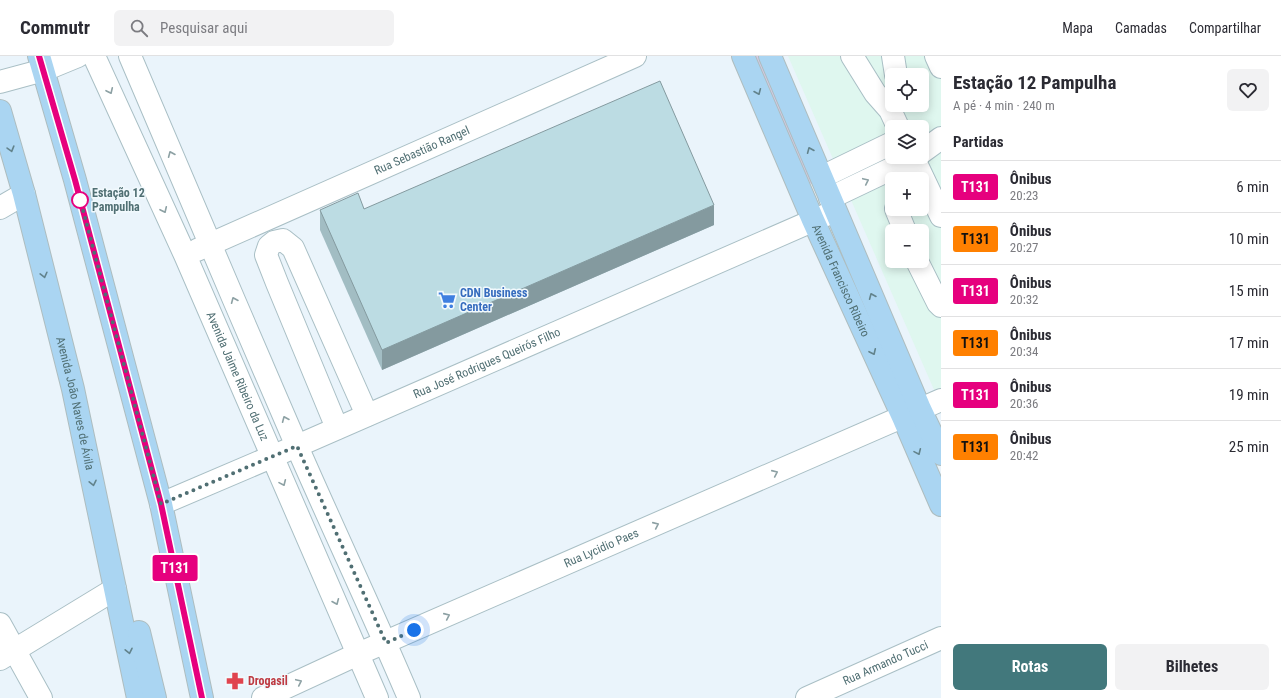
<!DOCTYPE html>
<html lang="pt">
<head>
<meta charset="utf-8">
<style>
  :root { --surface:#fff; --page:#f2f2f3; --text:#2b2b33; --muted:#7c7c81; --line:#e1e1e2; --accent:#42787c }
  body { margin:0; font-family:"Roboto Condensed",sans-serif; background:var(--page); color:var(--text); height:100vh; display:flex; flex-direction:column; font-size:15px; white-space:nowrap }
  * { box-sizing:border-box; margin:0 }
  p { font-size:13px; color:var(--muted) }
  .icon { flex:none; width:22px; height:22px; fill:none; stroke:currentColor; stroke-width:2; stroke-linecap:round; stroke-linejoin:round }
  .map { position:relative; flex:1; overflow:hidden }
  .side { display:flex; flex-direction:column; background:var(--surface); width:340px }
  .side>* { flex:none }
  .badge { padding:0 8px; border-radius:3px; font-size:14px; line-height:26px }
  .buttons { position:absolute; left:885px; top:12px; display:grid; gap:8px }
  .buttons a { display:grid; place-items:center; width:44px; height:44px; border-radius:6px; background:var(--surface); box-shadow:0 2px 10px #0003; font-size:20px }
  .you { position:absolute; width:20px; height:20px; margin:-10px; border:3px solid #fff; border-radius:50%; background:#1a73e8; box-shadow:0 0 0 6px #1a73e833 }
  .map>.badge { position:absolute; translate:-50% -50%; box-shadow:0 0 0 2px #fff }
  h2 { padding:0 12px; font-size:15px; line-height:36px }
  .round { display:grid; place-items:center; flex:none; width:42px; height:42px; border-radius:6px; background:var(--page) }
  .head { display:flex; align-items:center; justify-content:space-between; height:68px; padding:0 12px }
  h1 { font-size:19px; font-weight:700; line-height:30px }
  .primary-button { display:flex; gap:8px; margin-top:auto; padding:8px 12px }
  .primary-button a { flex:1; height:46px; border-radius:6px; background:var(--accent); color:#fff; font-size:16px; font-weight:700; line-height:46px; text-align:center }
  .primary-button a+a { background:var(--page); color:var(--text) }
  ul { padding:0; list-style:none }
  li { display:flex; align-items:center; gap:12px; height:52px; padding:0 12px; border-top:1px solid var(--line) }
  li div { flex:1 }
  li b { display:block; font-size:15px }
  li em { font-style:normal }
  li .badge { min-width:44px; font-weight:700; text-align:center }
  header { display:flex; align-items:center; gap:24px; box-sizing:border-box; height:56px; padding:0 20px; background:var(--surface); border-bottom:1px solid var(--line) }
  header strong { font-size:19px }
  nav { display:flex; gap:22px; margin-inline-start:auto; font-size:14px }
  .search { width:280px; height:36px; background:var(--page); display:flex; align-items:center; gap:10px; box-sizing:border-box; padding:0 14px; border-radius:6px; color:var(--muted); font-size:15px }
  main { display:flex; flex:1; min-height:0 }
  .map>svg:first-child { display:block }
  .medical { fill:#dff7ef; fill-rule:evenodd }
  .green { fill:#d4cae7 }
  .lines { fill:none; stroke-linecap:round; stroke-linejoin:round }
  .minor-casing { stroke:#a9bfc5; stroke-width:24 }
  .major-casing { stroke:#aebdbf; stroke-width:24 }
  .minor { stroke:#fff; stroke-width:22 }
  .major { stroke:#aad5f2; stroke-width:22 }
  .wall { fill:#a2bdc3 }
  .shaded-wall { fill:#849a9f }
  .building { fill:#bcdce3; stroke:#849a9f }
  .oneway { stroke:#8da1a4 }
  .oneway2 { stroke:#62838c }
  .line-casing { stroke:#fff; stroke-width:9 }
  .line { stroke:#e6007e; stroke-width:6 }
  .walk { stroke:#506f73; stroke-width:4; stroke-dasharray:0 7.2 }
  .stop-dot { fill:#fff; stroke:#e6007e; stroke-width:2 }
  .labels { text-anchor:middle; stroke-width:3; stroke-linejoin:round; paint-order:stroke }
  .street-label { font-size:12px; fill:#506f73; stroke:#f1f9fd }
  .stop-label { font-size:12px; font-weight:bold; fill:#506f73; stroke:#f1f9fd; text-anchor:start }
  .shop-label { font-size:12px; font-weight:bold; fill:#366cbe; stroke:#f1f9fd; text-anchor:start }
  .health-label { font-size:12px; font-weight:bold; fill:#be3a42; stroke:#f1f9fd; text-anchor:start }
</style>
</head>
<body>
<header>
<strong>Commutr</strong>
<div class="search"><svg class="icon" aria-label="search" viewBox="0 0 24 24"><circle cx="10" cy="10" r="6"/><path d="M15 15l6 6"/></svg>Pesquisar aqui</div>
<nav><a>Mapa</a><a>Camadas</a><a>Compartilhar</a></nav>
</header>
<main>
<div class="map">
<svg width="941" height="642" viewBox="0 0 941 642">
  <rect width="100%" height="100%" fill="#eaf4fb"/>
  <!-- medical -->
  <path class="medical" d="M788 0H941V333L935 336ZM892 19H922V49H892ZM892 71H922V101H892ZM892 123H922V153H892ZM892 175H922V205H892Z"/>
  <!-- green -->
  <path class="green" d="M753 0H766L814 130 810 127Z"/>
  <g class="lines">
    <!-- minor casing -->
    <g class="minor-casing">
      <g id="minor">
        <path id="s1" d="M94 0 185 199 377 642"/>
        <path d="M130 0C185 129 240 259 296 388 333 473 373 557 409 642"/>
        <path d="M852 0 875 37 890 54 898 71"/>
        <path d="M893 0 896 19"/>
        <path d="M936 0 941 11"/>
        <path d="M0 26 44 14 78 0"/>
        <path d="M922 96 941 82"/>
        <path d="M913 101 941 160"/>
        <path d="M822 121 892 87"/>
        <path d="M830 142 916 101"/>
        <path d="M0 152 24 138"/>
        <path d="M896 153 905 175"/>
        <path id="s2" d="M197 194 635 0"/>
        <path d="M917 205 938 247 941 250"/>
        <path d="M337 372 277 227 266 199 269 190 274 186 283 184 293 192 367 359"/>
        <path id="s3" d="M161 448 297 390 835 155"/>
        <path d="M0 568 41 642"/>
        <path d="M0 603 115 533"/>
        <path id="s4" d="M263 642 358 598 941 344"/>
        <path id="s5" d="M807 642 941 582"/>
      </g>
    </g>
    <!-- major casing -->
    <g class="major-casing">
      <g id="major">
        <path d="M39 0 75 124 161 448 202 642"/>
        <path id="s6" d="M743 0 813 164 903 361 941 449"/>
        <path d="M770 0 920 353 941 398"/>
        <path id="s7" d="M0 55 24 138 73 333 138 642"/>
        <path d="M139 576 155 642"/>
      </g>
    </g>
    <!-- minor -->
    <use href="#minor" class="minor"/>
    <!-- major -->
    <use href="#major" class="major"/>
  </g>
  <!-- wall -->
  <path class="wall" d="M364 153 714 169 382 314 320 174V154Z"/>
  <!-- shaded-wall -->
  <path class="shaded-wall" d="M714 149V169L382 314V294Z"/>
  <!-- building -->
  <path class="building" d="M660 25 714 149 382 294 320 154 358 137 364 153Z"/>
  <!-- one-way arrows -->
  <defs><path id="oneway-chevron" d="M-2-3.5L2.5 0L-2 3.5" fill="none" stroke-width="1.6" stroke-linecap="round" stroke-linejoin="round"/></defs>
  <g class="oneway">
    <use href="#oneway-chevron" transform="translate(110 35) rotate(65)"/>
    <use href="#oneway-chevron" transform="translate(171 98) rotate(-113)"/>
    <use href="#oneway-chevron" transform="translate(866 125) rotate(-25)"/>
    <use href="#oneway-chevron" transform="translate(164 154) rotate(65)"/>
    <use href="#oneway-chevron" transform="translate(234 244) rotate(-113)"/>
    <use href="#oneway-chevron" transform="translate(285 363) rotate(-113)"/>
    <use href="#oneway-chevron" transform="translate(775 417) rotate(-24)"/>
    <use href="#oneway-chevron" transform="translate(283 427) rotate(66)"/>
    <use href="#oneway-chevron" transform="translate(656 469) rotate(-24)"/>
    <use href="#oneway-chevron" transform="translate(336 546) rotate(67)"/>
    <use href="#oneway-chevron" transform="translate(447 560) rotate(-24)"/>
    <use href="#oneway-chevron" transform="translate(299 626) rotate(-25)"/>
  </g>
  <g class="oneway2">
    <use href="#oneway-chevron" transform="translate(758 36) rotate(67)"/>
    <use href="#oneway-chevron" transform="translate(11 93) rotate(74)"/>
    <use href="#oneway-chevron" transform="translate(810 94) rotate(-113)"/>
    <use href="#oneway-chevron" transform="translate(44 219) rotate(76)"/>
    <use href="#oneway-chevron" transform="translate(872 240) rotate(-113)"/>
    <use href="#oneway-chevron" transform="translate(873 296) rotate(65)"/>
    <use href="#oneway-chevron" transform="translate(918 396) rotate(66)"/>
    <use href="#oneway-chevron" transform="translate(93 427) rotate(78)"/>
    <use href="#oneway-chevron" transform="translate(129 595) rotate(78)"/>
  </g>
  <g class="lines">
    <!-- line casing -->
    <g class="line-casing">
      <path id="line" d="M39 0 75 124 161 448 202 642"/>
    </g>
    <!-- line -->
    <use href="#line" class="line"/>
    <!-- walk -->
    <path class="walk" d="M80 144 79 139 161 448 297 390 386 587 414 574"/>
  </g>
  <!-- icons -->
  <defs>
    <g id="supermarket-bare" transform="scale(1.38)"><path d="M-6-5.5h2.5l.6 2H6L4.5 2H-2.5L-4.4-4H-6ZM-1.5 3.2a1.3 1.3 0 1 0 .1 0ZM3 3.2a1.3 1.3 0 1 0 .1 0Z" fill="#3f7fe0" stroke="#f1f9fd" stroke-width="2.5" paint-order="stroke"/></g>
    <g id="pharmacy-bare" transform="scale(1.38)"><path d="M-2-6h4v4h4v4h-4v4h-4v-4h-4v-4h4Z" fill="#e0444e" stroke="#f1f9fd" stroke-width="2.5" paint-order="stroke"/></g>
  </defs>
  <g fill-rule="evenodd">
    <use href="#supermarket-bare" x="447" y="244"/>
    <use href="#pharmacy-bare" x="235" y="625"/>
  </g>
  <!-- markers -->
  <circle class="stop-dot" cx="80" cy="144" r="8"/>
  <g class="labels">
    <!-- street labels -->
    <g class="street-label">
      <text dy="4" stroke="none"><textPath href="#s2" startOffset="246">Rua Sebastião Rangel</textPath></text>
      <text dy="4" stroke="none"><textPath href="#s6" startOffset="245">Avenida Francisco Ribeiro</textPath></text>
      <text dy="4" stroke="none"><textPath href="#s3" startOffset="355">Rua José Rodrigues Queirós Filho</textPath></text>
      <text dy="4" stroke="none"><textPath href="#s1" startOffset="351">Avenida Jaime Ribeiro da Luz</textPath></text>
      <text dy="4" stroke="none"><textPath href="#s7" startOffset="302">Avenida João Naves de Ávila</textPath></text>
      <text dy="4" stroke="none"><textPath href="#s4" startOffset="370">Rua Lycidio Paes</textPath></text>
      <text dy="4" stroke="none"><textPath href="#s5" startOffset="86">Rua Armando Tucci</textPath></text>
    </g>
    <!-- stop labels -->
    <g class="stop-label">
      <text x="92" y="141">Estação 12<tspan x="92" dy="14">Pampulha</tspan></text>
    </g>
    <!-- shop labels -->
    <g class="shop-label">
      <text x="460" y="241">CDN Business<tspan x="460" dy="14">Center</tspan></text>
    </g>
    <!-- health labels -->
    <g class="health-label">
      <text x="248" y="629">Drogasil</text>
    </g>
  </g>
</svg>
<div class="buttons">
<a><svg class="icon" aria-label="locate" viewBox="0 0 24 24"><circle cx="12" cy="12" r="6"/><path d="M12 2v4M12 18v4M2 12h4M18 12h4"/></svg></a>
<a><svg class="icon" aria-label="layers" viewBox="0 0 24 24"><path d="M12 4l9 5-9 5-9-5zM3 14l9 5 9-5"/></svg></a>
<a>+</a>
<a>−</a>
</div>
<div class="you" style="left:414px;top:574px"></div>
<b class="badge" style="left:175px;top:512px;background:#e6007e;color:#fff">T131</b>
</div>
<section class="side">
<div class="head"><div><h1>Estação 12 Pampulha</h1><p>A pé · 4 min · 240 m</p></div><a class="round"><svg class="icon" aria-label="heart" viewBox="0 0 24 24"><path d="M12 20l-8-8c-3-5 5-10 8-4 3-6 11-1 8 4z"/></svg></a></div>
<h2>Partidas</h2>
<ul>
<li><span class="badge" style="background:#e6007e;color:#fff">T131</span><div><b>Ônibus</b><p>20:23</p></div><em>6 min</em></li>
<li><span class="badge" style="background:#ff8000;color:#111">T131</span><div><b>Ônibus</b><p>20:27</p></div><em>10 min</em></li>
<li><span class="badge" style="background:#e6007e;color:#fff">T131</span><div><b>Ônibus</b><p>20:32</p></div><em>15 min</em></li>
<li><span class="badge" style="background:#ff8000;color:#111">T131</span><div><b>Ônibus</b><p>20:34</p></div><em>17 min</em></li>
<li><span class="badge" style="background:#e6007e;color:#fff">T131</span><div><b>Ônibus</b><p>20:36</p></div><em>19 min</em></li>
<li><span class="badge" style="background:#ff8000;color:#111">T131</span><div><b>Ônibus</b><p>20:42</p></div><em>25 min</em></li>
</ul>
<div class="primary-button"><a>Rotas</a><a>Bilhetes</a></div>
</section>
</main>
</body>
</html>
